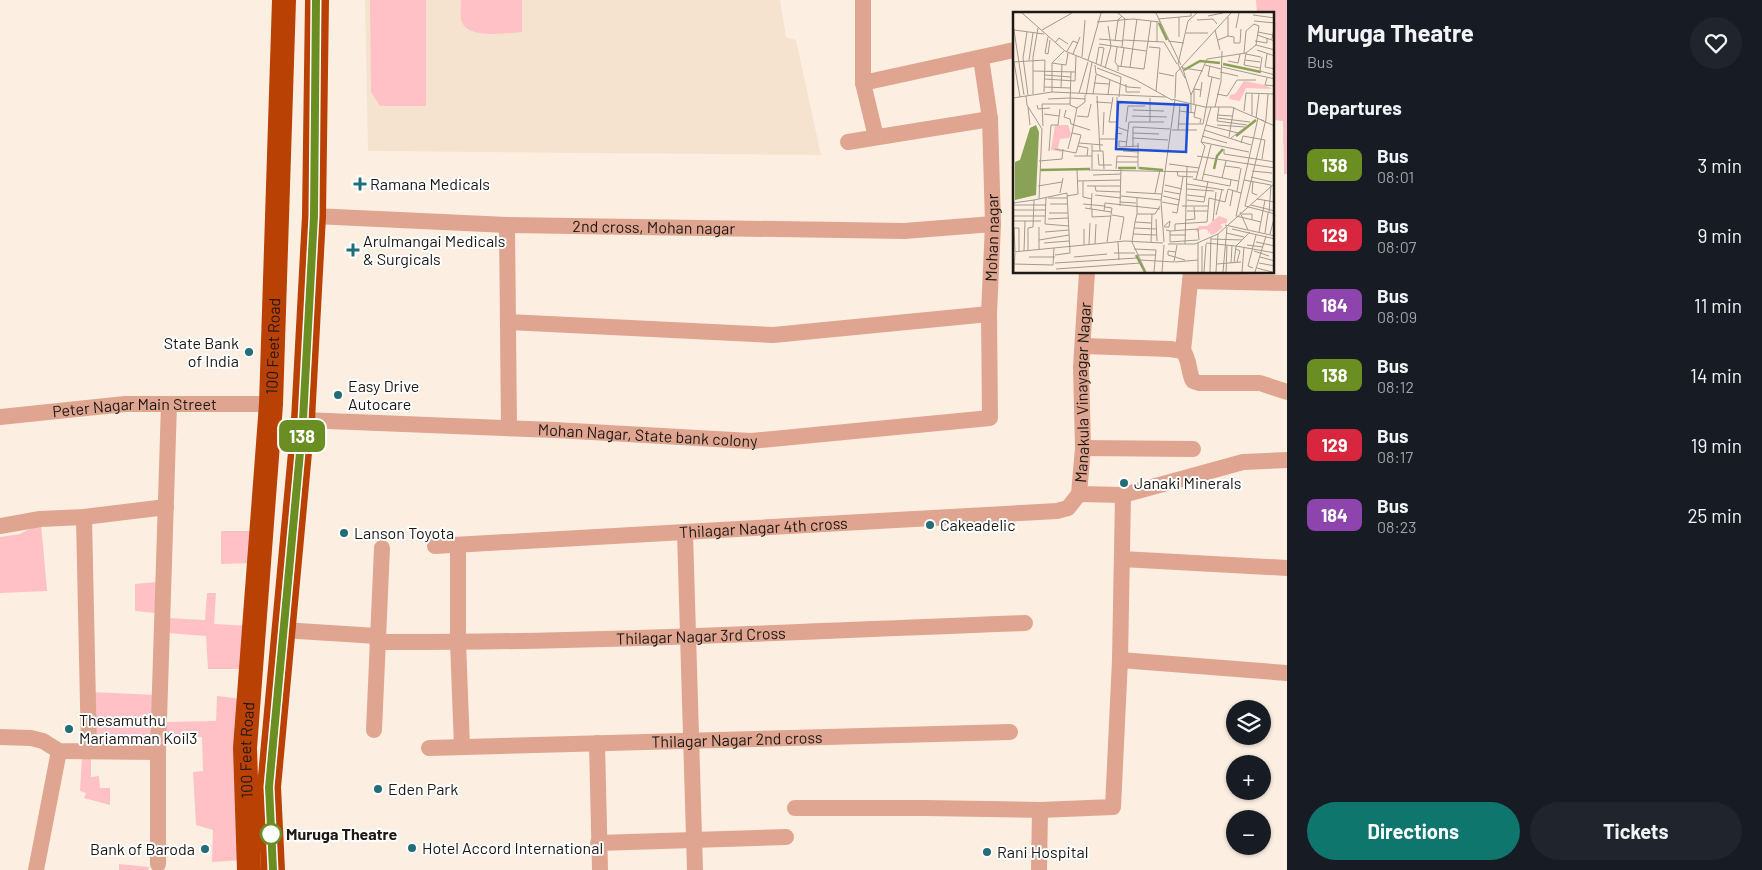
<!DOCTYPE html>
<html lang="en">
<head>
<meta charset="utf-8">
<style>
  :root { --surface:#171b24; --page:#20242c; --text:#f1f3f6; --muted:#9ea1a6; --accent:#0f766e }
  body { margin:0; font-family:Barlow,sans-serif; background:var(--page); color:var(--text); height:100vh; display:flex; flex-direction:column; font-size:19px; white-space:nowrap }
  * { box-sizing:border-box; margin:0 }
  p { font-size:16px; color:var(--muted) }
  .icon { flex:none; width:28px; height:28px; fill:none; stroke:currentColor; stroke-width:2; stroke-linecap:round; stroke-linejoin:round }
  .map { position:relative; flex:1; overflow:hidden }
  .side { display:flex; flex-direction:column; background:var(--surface); width:475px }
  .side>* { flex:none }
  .badge { padding:0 10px; border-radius:8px; font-size:18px; line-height:32px }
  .tools { position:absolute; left:1226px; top:700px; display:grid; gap:10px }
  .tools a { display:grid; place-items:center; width:45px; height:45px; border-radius:50%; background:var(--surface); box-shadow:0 1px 4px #0004; font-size:25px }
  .map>.badge { position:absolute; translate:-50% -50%; box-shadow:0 0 0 2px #fff }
  h2 { padding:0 20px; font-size:19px; line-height:45px }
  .round { display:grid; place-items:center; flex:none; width:52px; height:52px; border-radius:26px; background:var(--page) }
  .summary { display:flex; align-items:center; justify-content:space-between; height:85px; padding:0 20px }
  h1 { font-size:24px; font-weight:700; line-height:38px }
  .primary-button { display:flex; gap:10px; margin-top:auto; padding:10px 20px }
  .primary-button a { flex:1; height:58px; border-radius:30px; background:var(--accent); color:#fff; font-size:20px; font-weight:700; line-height:58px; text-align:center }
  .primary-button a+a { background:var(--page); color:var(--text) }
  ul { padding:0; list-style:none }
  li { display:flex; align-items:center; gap:15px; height:70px; padding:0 20px }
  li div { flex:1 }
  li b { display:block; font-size:19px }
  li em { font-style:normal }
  li .badge { min-width:55px; font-weight:700; text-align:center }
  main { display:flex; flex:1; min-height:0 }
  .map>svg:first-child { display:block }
  .built { fill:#f6e3cf }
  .green { fill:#ffc0c6 }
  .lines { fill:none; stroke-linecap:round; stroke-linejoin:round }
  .minor { stroke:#dfa590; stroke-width:16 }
  .highway { stroke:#ba4104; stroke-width:24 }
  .line-casing { stroke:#fff; stroke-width:11 }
  .line { stroke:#6b8e23; stroke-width:8 }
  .poi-dot { fill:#236d76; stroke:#fff; stroke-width:2 }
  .stop-dot { fill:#fff; stroke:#6b8e23; stroke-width:2.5 }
  .labels { text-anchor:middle; stroke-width:4; stroke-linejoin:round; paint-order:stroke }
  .poi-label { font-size:16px; fill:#1e1915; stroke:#fff; text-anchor:start }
  .street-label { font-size:16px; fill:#1e1915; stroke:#fff }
  .stop-label { font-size:16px; font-weight:bold; fill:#1e1915; stroke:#fff; text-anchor:start }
  .inset-river { fill:none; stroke:#8aa255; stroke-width:2.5 }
  .inset-road { fill:none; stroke:#a3998f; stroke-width:1 }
  .view { fill:#1d4ed8; fill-opacity:0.15; stroke:#1d4ed8; stroke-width:2.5 }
  .inset-edge { fill:none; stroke:#1e1915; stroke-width:2.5 }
</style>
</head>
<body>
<main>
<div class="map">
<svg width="1287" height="870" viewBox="0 0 1287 870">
  <rect width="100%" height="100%" fill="#fcefe1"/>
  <!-- built -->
  <path class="built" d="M365 0H780L786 37 796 40 821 155 368 151Z"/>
  <!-- green -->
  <path class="green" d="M370 0H426V106H380L371 92Z
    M461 0H522V32C506 33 467 40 461 20 460 14 461 6 461 0Z
    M1256 0H1287V174H1284L1283 121 1273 120V14H1257Z
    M41 523 47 591 0 593V537L20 534Z
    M221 531H254L252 563 221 564Z
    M157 582 156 613 135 611V584Z
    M207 593H216L214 624 249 626 246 669H208L206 636 168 633V618L205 620Z
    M91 692 157 695 155 746H92Z
    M217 696 243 699 244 860 212 862 213 830 196 825 193 772 203 771 202 737 163 735 165 722 216 721Z
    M82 757H91V777L99 776 100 788H110V805L84 798 86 793 80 791Z
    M119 864 149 867 148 870H119Z"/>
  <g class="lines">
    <!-- minor -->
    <g class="minor">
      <path d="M863 0V83L876 137"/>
      <path d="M863 83 1014 50"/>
      <path d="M848 142 990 119"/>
      <path id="s1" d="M314 216 507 225 904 231 993 224"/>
      <path d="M507 225 509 428"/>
      <path d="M1190 281 1287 283"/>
      <path d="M508 322 773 335 989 314"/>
      <path d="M1083 346 1170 349 1183 351C1190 360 1188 371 1193 381L1199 383H1260L1287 392"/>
      <path d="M1183 351 1191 272"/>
      <path id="s2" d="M0 417 125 404H271"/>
      <path id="s3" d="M303 420 555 430 751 441 990 418 989 314 993 224 990 119 981 58"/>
      <path d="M1083 448 1193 449"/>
      <path d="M1079 494 1123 495 1243 462 1287 460"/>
      <path d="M84 517 89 751"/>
      <path d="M0 526 40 519 84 517 166 507"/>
      <path d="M685 533 695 870"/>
      <path id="s4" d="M435 546 1057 511 1068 508 1079 494 1083 448 1081 367 1087 272"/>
      <path d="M458 546V642L462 747"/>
      <path d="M1122 559 1287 568"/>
      <path d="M283 630 377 636"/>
      <path id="s5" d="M377 642C593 643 809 631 1025 623"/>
      <path d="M1120 660 1287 673"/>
      <path d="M374 730 382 548"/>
      <path d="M0 737 31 738 43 741 59 751 158 752"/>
      <path d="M597 743 600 870"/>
      <path id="s6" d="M429 748 1010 732"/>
      <path d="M795 808H925L1040 810 1113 807 1120 660 1123 495"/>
      <path d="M598 843 786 837"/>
      <path d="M158 864V752L169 404"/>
      <path d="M36 870 59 751"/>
      <path d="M1039 870 1040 810"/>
    </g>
    <!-- highway -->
    <g class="highway">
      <path id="s7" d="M249 870 245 748 271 404 284 0"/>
      <path d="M273 870 269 787 303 420 314 216 317 0"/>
    </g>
  </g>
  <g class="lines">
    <!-- line casing -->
    <g class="line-casing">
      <path id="line" d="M273 870 269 787 303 420 314 216 316 0"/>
    </g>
    <!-- line -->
    <use href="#line" class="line"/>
  </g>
  <!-- markers -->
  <g class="poi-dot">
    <path d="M357.5 176.5h5v5h5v5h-5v5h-5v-5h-5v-5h5z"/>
    <path d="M350.5 242.5h5v5h5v5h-5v5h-5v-5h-5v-5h5z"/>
    <circle cx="249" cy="352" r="5"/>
    <circle cx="338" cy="395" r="5"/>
    <circle cx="1124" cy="483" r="5"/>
    <circle cx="930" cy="525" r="5"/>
    <circle cx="344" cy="533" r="5"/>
    <circle cx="69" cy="729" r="5"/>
    <circle cx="378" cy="789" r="5"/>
    <circle cx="412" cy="848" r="5"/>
    <circle cx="205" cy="849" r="5"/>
    <circle cx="987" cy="852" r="5"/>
  </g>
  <circle class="stop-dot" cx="271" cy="834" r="10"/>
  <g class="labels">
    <!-- poi labels -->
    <g class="poi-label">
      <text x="370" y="190">Ramana Medicals</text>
      <text x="363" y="247">Arulmangai Medicals<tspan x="363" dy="18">&amp; Surgicals</tspan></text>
      <text x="239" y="349" text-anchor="end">State Bank<tspan x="239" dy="18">of India</tspan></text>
      <text x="348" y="392">Easy Drive<tspan x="348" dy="18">Autocare</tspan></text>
      <text x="1134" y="489">Janaki Minerals</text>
      <text x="940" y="531">Cakeadelic</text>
      <text x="354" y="539">Lanson Toyota</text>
      <text x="79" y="726">Thesamuthu<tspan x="79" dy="18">Mariamman Koil3</tspan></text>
      <text x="388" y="795">Eden Park</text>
      <text x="422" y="854">Hotel Accord International</text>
      <text x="195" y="855" text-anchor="end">Bank of Baroda</text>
      <text x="997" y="858">Rani Hospital</text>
    </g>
    <!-- street labels -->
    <g class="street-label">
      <text dy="6" stroke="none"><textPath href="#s1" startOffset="340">2nd cross, Mohan nagar</textPath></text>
      <text dy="6" stroke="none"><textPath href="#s3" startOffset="869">Mohan nagar</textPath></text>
      <text dy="6" stroke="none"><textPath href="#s7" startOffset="525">100 Feet Road</textPath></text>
      <text dy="6" stroke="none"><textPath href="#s4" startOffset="754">Manakula Vinayagar Nagar</textPath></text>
      <text dy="6" stroke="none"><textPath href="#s2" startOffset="135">Peter Nagar Main Street</textPath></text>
      <text dy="6" stroke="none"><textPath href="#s3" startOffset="345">Mohan Nagar, State bank colony</textPath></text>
      <text dy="6" stroke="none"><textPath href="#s4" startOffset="329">Thilagar Nagar 4th cross</textPath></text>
      <text dy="6" stroke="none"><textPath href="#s5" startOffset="324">Thilagar Nagar 3rd Cross</textPath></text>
      <text dy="6" stroke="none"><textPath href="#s6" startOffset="308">Thilagar Nagar 2nd cross</textPath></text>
      <text dy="6" stroke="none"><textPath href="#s7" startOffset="120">100 Feet Road</textPath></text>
    </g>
    <!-- stop labels -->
    <g class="stop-label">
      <text x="286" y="840">Muruga Theatre</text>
    </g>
  </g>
  <!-- overview -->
  <g transform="translate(1013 12)">
    <rect width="261" height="261" fill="#fcefe1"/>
    <path d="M231 69 252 73 259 77 233 76 227 89 216 87 217 83 222 82ZM42 113H55L58 122 56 126 47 127 45 136 50 140 38 138ZM206 204 214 207V211L207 212 210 215 203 221 198 223 196 219 195 223V218L190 217 182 220 186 214H194Z" fill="#ffc0c6"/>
    <path d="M23 113 26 120 23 183 2 188V150L7 148 17 116Z" fill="#8aa255"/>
    <path class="inset-river" d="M146 11 154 28M210 52 248 60M171 58 187 49 207 51M223 124 243 108M105 156H123M126 156 150 158M201 157 204 144 210 137M27 158 77 157M123 243 132 260"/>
    <path class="inset-road" d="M9 1 52 39 123 68 159 88M105 1 112 7 109 35M143 1 168 53M240 3 262 6M195 4 210 1M215 5V24M145 7 178 4V1M184 8 200 7 204 12M241 9 262 11 259 27M84 10 120 7 147 10M0 12 11 83M241 12 246 14 243 33M223 16 226 1M1 18 31 22M29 18 59 1M202 18 207 38M14 20 10 46 15 83M245 20 260 23M173 21H195M244 23 262 29M166 25V5M86 27 110 29M110 28 151 30 164 52M205 28 215 24 221 25V31H227L228 17M102 29 105 8 109 4M155 29 171 31M242 29 254 31V26M144 30V10M42 31 46 26 55 32M86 32 133 39M104 35 102 50 105 54M136 35 147 36 143 79M244 38 262 44M54 39 60 29 65 31M32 41 35 42 37 28M32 41 35 25M231 41 233 19 241 12M233 41 231 53 247 56M60 42 67 25M233 42 248 45M254 42 252 55 262 57M69 45 72 8M249 45 247 59 262 63M16 48 20 21M75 48 88 1M232 48 247 50M215 49 225 51 227 42M0 50 32 48 31 80M1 50 7 85M39 51 53 53 55 41M83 52 86 35 91 36M82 53 83 62 115 75 128 76M88 53 91 36M192 53 208 57M108 54 111 36M169 54 178 83V101M197 54 195 64 207 67M117 55 124 7M209 55 262 67M84 56 108 65M92 56 98 34 95 14M170 56 190 59M20 59 63 60M105 59V54L131 57 138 9M58 60 57 93 64 96M207 60 225 64M146 61 161 64M32 63 58 65M172 66 165 52 175 9 184 1M254 66 252 73 262 74M32 67 62 69 63 44M81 71 96 72M113 72V80H127M31 75 57 76M48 76 49 52M39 80V51L51 39M66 81 75 50M20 82V45L25 16M80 82 83 63M204 82 214 84 224 68H243M239 82V103M255 82 253 107 232 194 262 202M73 83 79 50M95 83 97 67M178 83 194 47 233 41 243 33 262 38M13 84 14 93 29 117 26 187M84 84 87 139M100 85 96 110H104M104 85V115L115 119M106 85 108 65M187 85 189 70M0 86 39 80 153 85M57 86 72 87M162 86 163 61 218 1M35 87 57 86M162 88 192 95H218L251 109M83 90 99 91M181 92V77L188 78M24 93 25 97 37 96M183 93 181 105 188 107 187 111M15 95 17 113M202 95 208 69 209 39M206 95 204 109 234 113M64 96 72 90V83M53 98 51 105 57 107 58 112 77 118M120 98 151 99M167 99 182 101M231 99 233 81 262 82M31 102 46 104M204 103 219 104M64 104 75 105 78 92M119 104 154 105M204 106 237 110M243 106 246 82M245 106 223 204 248 210M248 108 262 114M113 110 115 94H132M137 110V86M165 112H190L199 65M193 113 225 121M204 113 232 115M30 114 29 92H57M159 118H184M165 118 167 93M191 118 238 133M120 121 146 122M90 123 91 100M189 124 214 131M216 125 221 95M119 126 155 128M218 126 233 115M87 127H103V121L109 122M114 130 106 129V135L126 134M188 130 236 140M188 130 198 95M66 131 90 133M228 131 230 124 252 128 249 147M65 134 75 136 74 144M113 135 116 110H151M120 135V115L157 117M42 137 63 141 68 123 59 121 64 96M55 137 59 121M211 137V142L262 150M36 139 38 113H45L47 97M79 139H90L91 157M110 139 126 140M85 142 86 153H99M61 144H79M184 144 262 156M26 149 49 147 50 137M104 150H125M156 152 186 156M212 154 227 156M79 157V133M103 157 104 144 125 145M125 157V131M76 158 185 160M164 159 165 164 180 165M239 159 259 161M190 162 225 169M80 163 108 162M238 165 259 170M209 166 213 149M180 167 217 174 218 168M183 167 192 134 188 130M189 168 198 133M231 168 258 173 256 201M64 169 108 168M70 169V185L79 187M240 169 239 181 244 183M174 172 211 178M152 173 169 177M25 174 49 170M74 174H108M82 174 83 179 108 180M174 177 201 179M151 179 167 182M224 179 228 156M113 180 149 182M47 181 50 166M142 181 147 158M82 183 108 186M174 183 192 185M54 184 65 182 64 158M108 184 148 188M150 184 167 188M33 185 32 212 56 214M35 186H54M124 186V202M244 187 262 190M174 188 191 190 195 169M107 190 123 191M149 190 165 193M0 191 21 188M37 192H54M70 192 92 194M0 193H33M238 193 262 199M107 194 108 156M169 194H195M217 194 220 178M92 195 99 196 94 230M72 196 98 200M78 197 79 181M79 197V205L98 204M0 198H32M91 199 92 191 147 197M174 199H195M159 200 164 201 170 165M227 200 235 218M36 201H55M229 202H239V208M99 203 111 205 107 228M203 203 209 178M0 204H32M35 207 55 206M143 207 144 229M173 208 182 207 181 195M0 209H28M200 209 203 180M122 210 138 211M212 213 262 224M151 214 157 209 156 215H151M20 215 21 188 54 181 57 241 42 243M26 215V238M121 216 143 217M219 217 262 227M153 218 157 219V230M162 218V212L194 210 196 186 212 190 215 177 228 181M157 219 185 217 186 228M32 220 56 218M246 220 252 188M213 221 231 225M252 221 255 201M120 222 143 223M257 222 262 203M157 223H173M198 227 229 228M26 228 56 223M105 230 106 248M138 230 139 202M151 230 148 189 162 87 159 88M157 230 185 228M243 230 262 234M31 231 56 229M185 231V260M193 231 223 234 237 220M76 232 77 211M82 232 83 212M155 232H182L205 222 262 171M172 232 174 154M71 233V217M234 233 250 235M223 234 262 241M121 237 143 238 141 260M223 237 227 239 224 250M2 239 1 216H6V239M11 239 12 209M15 239V216L20 215M241 239 256 244M0 240 112 229 150 231M163 240 155 239V243L172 248M101 241H122M125 243H143M16 245H42M61 245 94 242M247 245 262 249M127 248 161 250 164 233M162 250 185 248M42 251 124 246M218 251 219 234M221 251 223 234M246 251 262 254M0 252 40 253 41 236M204 252 228 250M240 256 235 254 243 223M244 256 259 260M43 257 128 251M1 260 2 241M133 260 119 230 122 210 124 202H142L147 194M149 260 151 233M189 260V234M191 260 193 232M197 260 198 225M203 260 205 222M210 260 214 215M213 260 214 233M229 260 231 235M242 260 253 224"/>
    <path class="view" d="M105 90 175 93 173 140 103 137Z"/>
    <rect width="261" height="261" class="inset-edge"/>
  </g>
</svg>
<div class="tools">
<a><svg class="icon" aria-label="layers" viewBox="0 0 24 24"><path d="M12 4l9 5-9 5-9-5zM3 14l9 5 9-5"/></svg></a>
<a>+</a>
<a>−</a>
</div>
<b class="badge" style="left:302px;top:436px;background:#6b8e23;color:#fff">138</b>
</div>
<section class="side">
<div class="summary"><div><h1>Muruga Theatre</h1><p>Bus</p></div><a class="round"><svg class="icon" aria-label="heart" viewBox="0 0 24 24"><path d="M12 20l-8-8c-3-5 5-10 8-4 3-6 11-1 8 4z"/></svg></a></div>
<h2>Departures</h2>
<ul>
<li><span class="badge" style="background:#6b8e23;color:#fff">138</span><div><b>Bus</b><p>08:01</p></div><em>3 min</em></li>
<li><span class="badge" style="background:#d7263d;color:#fff">129</span><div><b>Bus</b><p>08:07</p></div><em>9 min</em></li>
<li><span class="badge" style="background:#8e44ad;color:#fff">184</span><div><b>Bus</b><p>08:09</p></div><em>11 min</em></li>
<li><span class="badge" style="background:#6b8e23;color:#fff">138</span><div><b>Bus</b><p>08:12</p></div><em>14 min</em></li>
<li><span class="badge" style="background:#d7263d;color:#fff">129</span><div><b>Bus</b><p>08:17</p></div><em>19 min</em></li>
<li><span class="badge" style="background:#8e44ad;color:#fff">184</span><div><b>Bus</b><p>08:23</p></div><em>25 min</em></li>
</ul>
<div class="primary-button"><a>Directions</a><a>Tickets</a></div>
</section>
</main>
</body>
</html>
